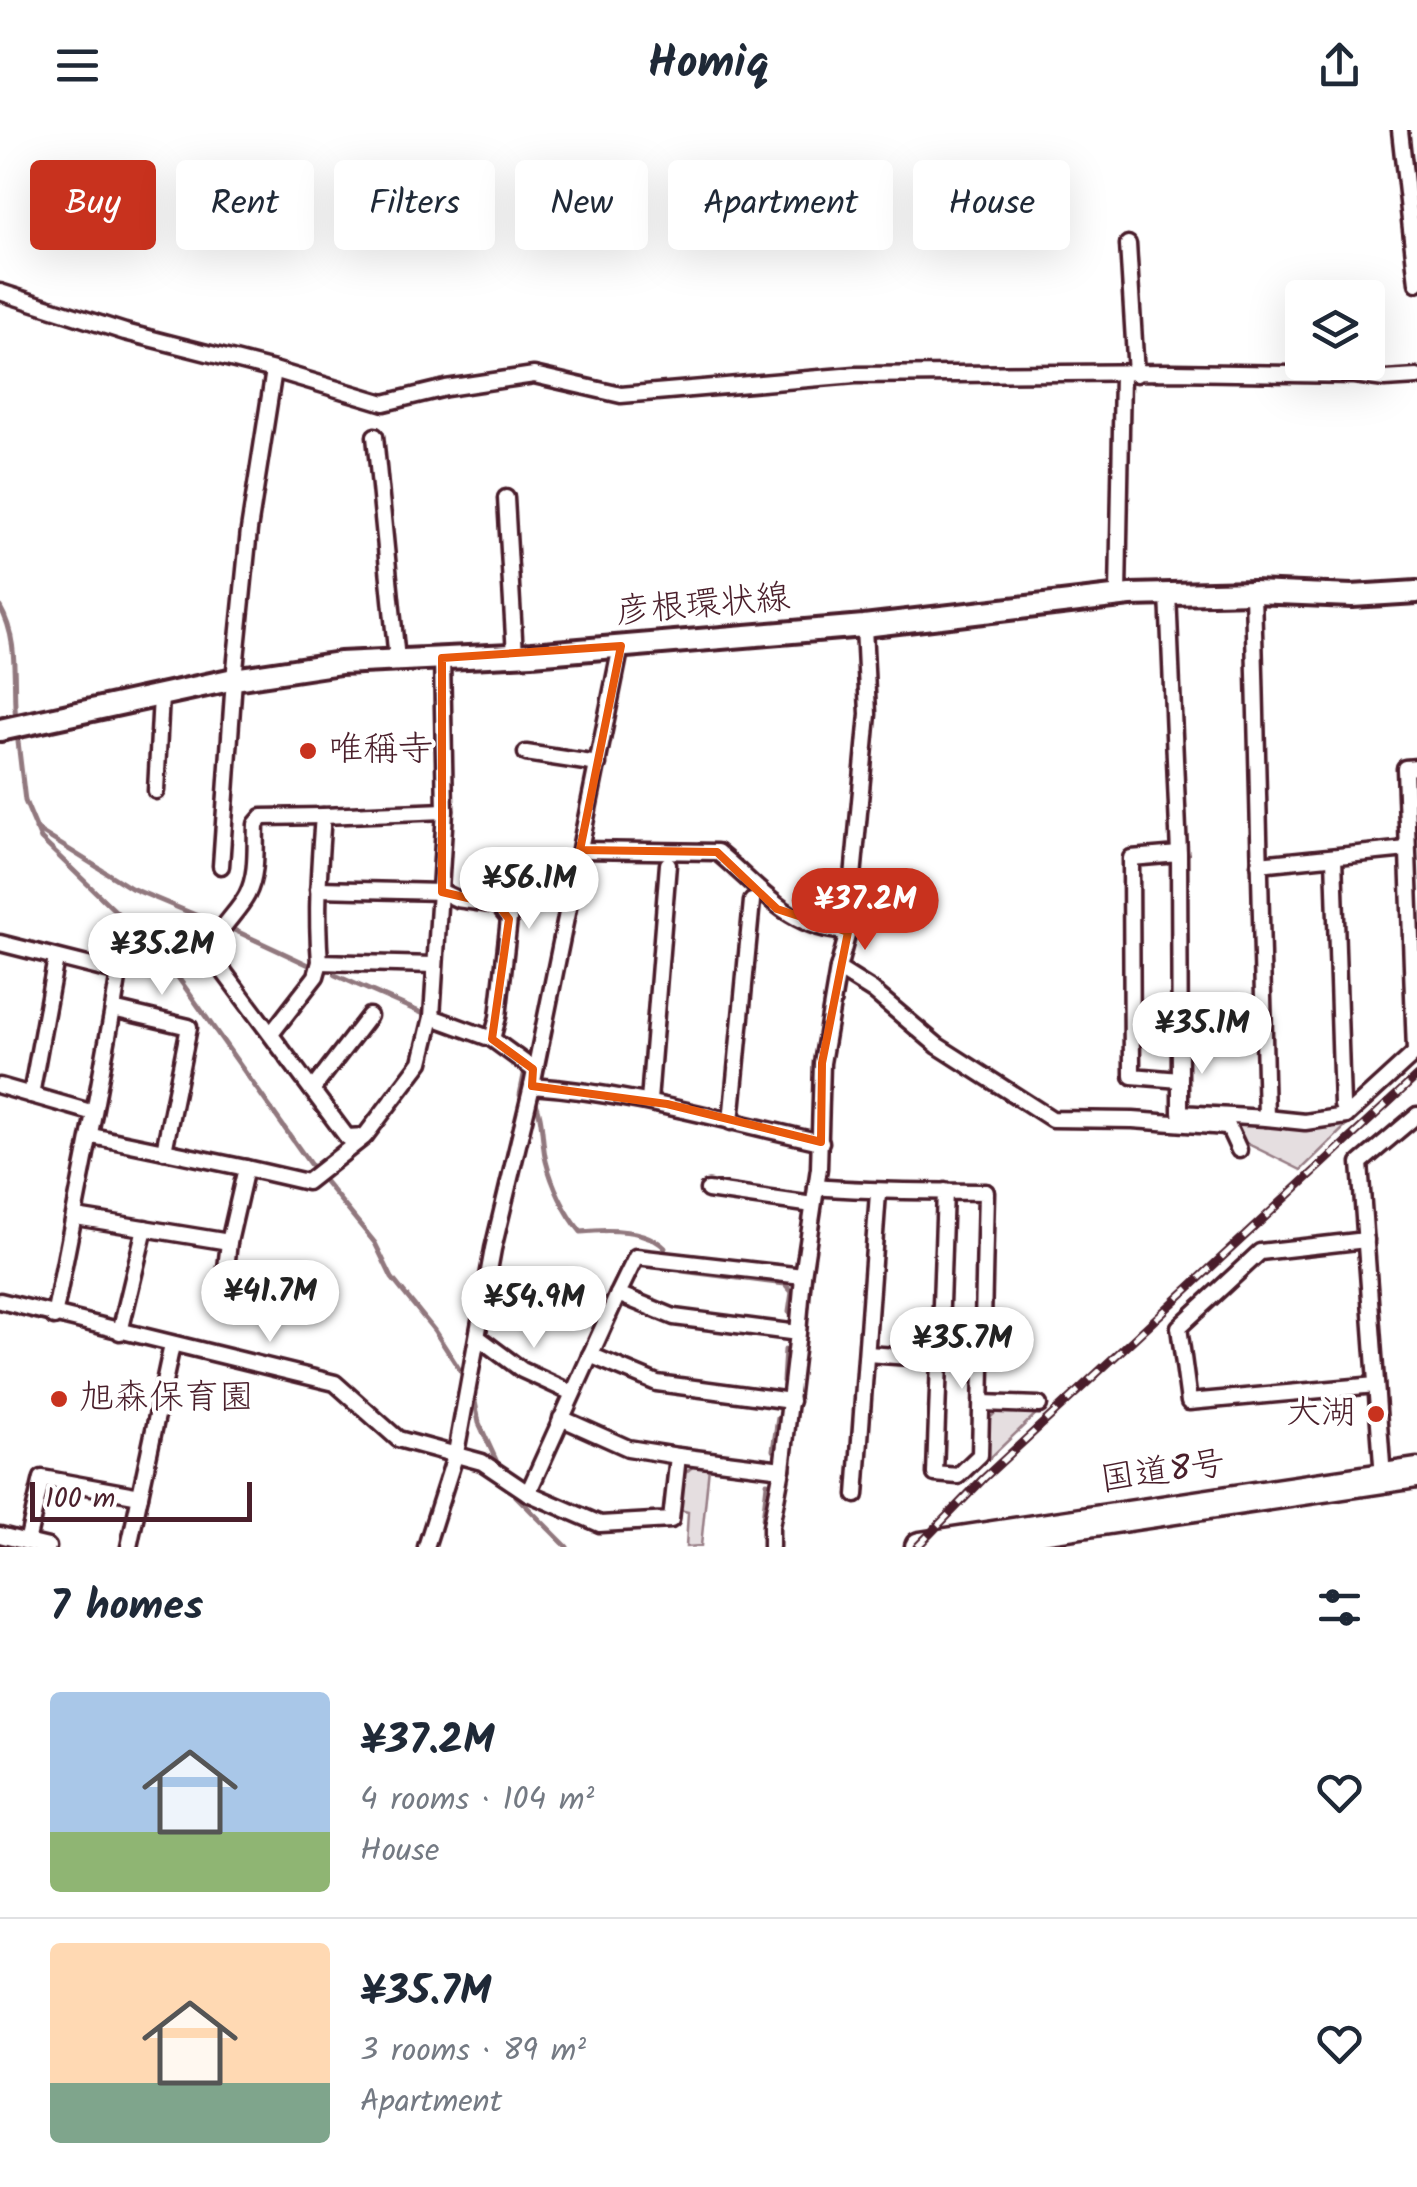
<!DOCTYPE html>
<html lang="en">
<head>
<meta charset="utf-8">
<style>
	:root { --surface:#fff; --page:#f6f6f7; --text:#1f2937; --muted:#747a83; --line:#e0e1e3; --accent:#c8321e }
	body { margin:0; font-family:Kalam,"Klee One",sans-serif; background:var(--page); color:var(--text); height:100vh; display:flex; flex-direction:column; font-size:38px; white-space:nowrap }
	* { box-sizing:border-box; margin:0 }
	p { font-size:32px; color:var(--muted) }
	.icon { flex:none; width:55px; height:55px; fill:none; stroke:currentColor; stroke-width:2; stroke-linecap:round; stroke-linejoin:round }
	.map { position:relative; height:1417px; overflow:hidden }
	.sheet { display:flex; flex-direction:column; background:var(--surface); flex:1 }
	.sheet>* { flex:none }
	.top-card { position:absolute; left:30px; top:30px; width:1358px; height:90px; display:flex; gap:20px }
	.fabs { position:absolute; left:1285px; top:150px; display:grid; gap:20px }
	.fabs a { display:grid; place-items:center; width:100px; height:100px; border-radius:10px; background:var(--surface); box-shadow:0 10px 40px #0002; font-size:50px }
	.scale { position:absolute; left:30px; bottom:25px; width:222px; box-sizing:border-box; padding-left:10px; border:5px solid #4a1f2b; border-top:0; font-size:28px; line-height:35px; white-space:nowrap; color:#4a1f2b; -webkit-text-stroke:8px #fff; paint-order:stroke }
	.price { position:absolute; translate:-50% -85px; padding:0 22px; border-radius:35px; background:#fff; color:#222; font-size:32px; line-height:65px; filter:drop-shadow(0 2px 5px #0008) }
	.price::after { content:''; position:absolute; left:50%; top:60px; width:30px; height:22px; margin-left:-15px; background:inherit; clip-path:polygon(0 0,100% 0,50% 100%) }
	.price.on { background:var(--accent); color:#fff }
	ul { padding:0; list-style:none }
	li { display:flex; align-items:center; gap:30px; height:250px; padding:0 50px }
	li+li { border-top:2px solid var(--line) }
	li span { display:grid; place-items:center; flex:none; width:280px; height:200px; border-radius:10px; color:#555 }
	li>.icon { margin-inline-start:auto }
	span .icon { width:120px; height:120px; fill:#fffc; stroke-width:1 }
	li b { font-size:42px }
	h2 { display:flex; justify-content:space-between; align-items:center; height:120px; padding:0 50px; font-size:42px }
	.pill { padding:0 35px; border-radius:10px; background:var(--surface); box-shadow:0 10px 40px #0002; font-size:35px; line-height:90px }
	.pill.on { background:var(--accent); color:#fff }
	header { display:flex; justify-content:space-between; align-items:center; height:130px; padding:0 50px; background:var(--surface); font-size:45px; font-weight:700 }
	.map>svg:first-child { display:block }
</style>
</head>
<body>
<header><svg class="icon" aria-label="menu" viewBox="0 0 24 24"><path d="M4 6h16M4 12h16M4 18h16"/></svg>Homiq<svg class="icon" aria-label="share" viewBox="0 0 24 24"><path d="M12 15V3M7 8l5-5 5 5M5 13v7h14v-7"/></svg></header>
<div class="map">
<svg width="1417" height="1417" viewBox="0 0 1417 1417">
	<rect width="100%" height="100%" fill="#fff"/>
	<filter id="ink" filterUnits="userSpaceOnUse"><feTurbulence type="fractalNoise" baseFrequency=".01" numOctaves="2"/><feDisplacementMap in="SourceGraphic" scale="20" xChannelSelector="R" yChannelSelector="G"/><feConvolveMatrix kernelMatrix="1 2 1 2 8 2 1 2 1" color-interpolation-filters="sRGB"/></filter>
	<g filter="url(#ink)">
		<g fill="#e5dee0" stroke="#987e86" stroke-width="2.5">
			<path d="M 1234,992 L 1305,999 L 1347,995 L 1301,1040 L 1242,1011 Z"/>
			<path d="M 998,1280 L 1040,1280 L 987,1331 L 988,1290 Z"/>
			<path d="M 696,1334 L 709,1337 L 701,1416 L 686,1417 L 688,1382 L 680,1380 L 684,1344 Z"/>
		</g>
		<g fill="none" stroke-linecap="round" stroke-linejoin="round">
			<g stroke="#91787e" stroke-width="5">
				<path d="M 0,477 C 20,511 12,554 16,592"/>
				<path d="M 17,603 L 25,671 L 41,709 L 165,829 L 310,1034"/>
				<path d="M 36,699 L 131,758 L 217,794"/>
				<path d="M 234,800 L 309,835"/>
				<path d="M 335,845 L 424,884"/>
				<path d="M 523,966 L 520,965 L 525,940"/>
				<path d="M 534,969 C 544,988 541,1010 546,1031 C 552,1055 565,1083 581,1102 C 608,1099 646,1098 665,1118"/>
				<path d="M 322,1048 L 375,1113 L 392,1148 L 434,1200 L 463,1245"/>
				<path d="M 682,1141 L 785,1154 L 792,1162 L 789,1182"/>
				<path d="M 783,1251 L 785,1220"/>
				<path d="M 474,1266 L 479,1293 L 496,1330"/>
				<path d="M 773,1320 L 778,1288"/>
				<path d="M 516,1366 L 567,1417"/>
				<path d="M 763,1390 L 767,1353"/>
			</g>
			<defs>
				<g id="street">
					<path d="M 1400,0 L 1417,153"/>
					<path d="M 1128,114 L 1136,244"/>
					<path d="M 0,162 L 125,202 L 274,240 L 384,273 L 446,258 L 534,245 L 621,265 L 855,245 L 1173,242 L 1354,245 L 1385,249 L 1417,247"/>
					<path d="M 375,306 L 397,530"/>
					<path d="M 506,368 L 515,525"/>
					<path d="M 1168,463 L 1179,724"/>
					<path d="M 1118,466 L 1122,244"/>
					<path d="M 442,528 L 445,681 L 432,887 L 492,909 L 533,939"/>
					<path d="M 526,623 L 598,634"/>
					<path d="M 156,661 L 161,566"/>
					<path d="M 323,686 L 262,687 L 256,694 C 255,717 258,744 247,765 C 236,786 212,802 212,826 L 347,1007 L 365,1006 L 421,932 L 432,887"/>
					<path d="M 580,720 L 717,722 C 760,757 787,799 848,802"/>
					<path d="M 1334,727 L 1342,975 L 1346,986"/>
					<path d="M 1259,734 L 1407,719"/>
					<path d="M 221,736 L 234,549 L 249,400 L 274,240"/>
					<path d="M 318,759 L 442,762 L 457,769 L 498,775 L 509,789 L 498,887 L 492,909"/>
					<path d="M 0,813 L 119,843 L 113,879 L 189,897 L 164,1021"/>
					<path d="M 434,835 L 320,832 C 316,783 319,735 323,686 L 445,681"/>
					<path d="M 838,839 L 873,861 L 938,916 L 1052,989 L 1133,990 L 1226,997"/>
					<path d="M 271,904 L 316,846 L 320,832"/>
					<path d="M 1415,922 L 1405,638 L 1417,637"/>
					<path d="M 1180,950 L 1132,946 L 1131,728 L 1179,724 L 1180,950 L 1180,983 L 1266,988 L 1253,462"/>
					<path d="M 0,956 L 94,983 L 54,1187"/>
					<path d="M 532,956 C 631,963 725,991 821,1012"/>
					<path d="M 312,960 L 369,886"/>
					<path d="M 31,965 L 56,828"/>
					<path d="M 649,971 L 668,734"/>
					<path d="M 94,983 L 113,879"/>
					<path d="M 1266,988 L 1305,992 L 1346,986 L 1417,921"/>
					<path d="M 731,992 L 752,771"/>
					<path d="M 1226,992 L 1239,1020"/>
					<path d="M 246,1038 L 307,1052 L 364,1007"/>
					<path d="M 816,1057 C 873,1062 929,1061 986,1062 L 980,1325 L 958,1346 L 935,1344 L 945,1061"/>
					<path d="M 708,1060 L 813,1075"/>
					<path d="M 76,1087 L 229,1112 L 246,1038 L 92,1006"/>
					<path d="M 1366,1110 L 1260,1122 L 1179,1197 L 1189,1272 L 1376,1255"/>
					<path d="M 803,1146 L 819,1038 L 822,933 L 838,839 L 848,802 L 868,584 L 864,496"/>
					<path d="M 224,1156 L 229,1112"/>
					<path d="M 0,1171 L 335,1253 L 398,1309 L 482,1332 L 528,1363"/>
					<path d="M 120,1202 L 145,1098"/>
					<path d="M 479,1208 L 522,1240 L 572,1263"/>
					<path d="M 867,1224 L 939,1229"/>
					<path d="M 590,1225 L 657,1253 L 791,1271"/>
					<path d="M 983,1273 L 1039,1275"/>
					<path d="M 561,1288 L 628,1318 L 678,1326 L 671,1390 L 600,1394 L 528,1363 L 618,1164"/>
					<path d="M 678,1326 L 782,1339"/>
					<path d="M 1383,1348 L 1360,1033 L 1417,985"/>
					<path d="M 856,1365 L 878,1063"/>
					<path d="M 0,1405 L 27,1412"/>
					<path d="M 48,1417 L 27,1412 L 42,1348 L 140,1366"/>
					<path d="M 129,1417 L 172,1215"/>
					<path d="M 426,1417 L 456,1323 L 493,1119 L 532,956 L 621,516"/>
					<path d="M 771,1417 L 771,1396 L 782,1339 L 798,1203 L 674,1187 L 618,1164 L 636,1127 L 803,1146 L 798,1203"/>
				</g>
				<path id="secondary" d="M 0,600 L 234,549 L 340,533 L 532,524 L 864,496 L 1130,465 L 1253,462 L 1352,466 L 1417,462"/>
				<path id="highway" d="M 920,1417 L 1417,1343"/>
			</defs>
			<use href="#street" stroke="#4a1f2b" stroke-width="21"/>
			<use href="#secondary" stroke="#4a1f2b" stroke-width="28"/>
			<use href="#highway" stroke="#4a1f2b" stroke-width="35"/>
			<use href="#street" stroke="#fff" stroke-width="14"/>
			<use href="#secondary" stroke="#fff" stroke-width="20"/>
			<use href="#highway" stroke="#fff" stroke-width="28"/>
			<defs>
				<path id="rail" d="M 917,1417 L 983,1349 L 1417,946"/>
			</defs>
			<use href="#rail" stroke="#4a1f2b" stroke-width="9"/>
			<use href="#rail" stroke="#fff" stroke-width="5" stroke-dasharray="15" stroke-linecap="butt"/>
		</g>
	</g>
	<path fill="none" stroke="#e8590c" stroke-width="8" stroke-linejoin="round" d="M 621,516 L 580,720 L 717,722 L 777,779 L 848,802 L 822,933 L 821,1012 L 667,974 L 532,956 L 533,939 L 492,909 L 509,789 L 498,775 L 442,762 L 442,528 Z"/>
	<g fill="#c8321e" stroke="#fff" stroke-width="4">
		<circle cx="308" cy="621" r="10"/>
		<circle cx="59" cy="1269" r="10"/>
		<circle cx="1376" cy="1284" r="10"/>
	</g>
	<g text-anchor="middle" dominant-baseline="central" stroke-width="8" stroke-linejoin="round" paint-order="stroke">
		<g font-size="35" fill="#4a1f2b" stroke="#fff">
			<text transform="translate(703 476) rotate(-5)">彦根環状線</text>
			<text transform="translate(1163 1343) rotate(-8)">国道8号</text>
		</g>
		<g font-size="35" fill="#4a1f2b" stroke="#fff" text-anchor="start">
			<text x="328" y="621">唯稱寺</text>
			<text x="79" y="1269">旭森保育園</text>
			<text x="1356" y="1284" text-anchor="end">大湖</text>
		</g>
	</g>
</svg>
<div class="fabs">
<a><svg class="icon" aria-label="layers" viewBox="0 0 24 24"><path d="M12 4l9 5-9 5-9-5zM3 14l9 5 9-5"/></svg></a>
</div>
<div class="scale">100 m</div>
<b class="price" style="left:529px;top:802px">¥56.1M</b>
<b class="price on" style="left:865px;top:823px">¥37.2M</b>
<b class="price" style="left:162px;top:868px">¥35.2M</b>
<b class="price" style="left:1202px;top:947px">¥35.1M</b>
<b class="price" style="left:270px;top:1215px">¥41.7M</b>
<b class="price" style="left:534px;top:1221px">¥54.9M</b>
<b class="price" style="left:962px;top:1262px">¥35.7M</b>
<div class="top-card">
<a class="pill on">Buy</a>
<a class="pill">Rent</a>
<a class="pill">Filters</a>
<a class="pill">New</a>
<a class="pill">Apartment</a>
<a class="pill">House</a>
</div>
</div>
<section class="sheet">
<h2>7 homes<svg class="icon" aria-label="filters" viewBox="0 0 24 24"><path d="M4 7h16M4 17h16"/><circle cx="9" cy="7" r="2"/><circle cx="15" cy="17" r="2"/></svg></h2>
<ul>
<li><span style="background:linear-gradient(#a9c7e8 70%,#8fb573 0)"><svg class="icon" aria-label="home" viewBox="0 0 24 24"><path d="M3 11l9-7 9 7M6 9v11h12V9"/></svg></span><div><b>¥37.2M</b><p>4 rooms · 104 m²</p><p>House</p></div><svg class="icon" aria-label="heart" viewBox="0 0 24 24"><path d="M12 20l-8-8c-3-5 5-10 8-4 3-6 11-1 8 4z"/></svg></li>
<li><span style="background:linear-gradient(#ffd9b3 70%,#7fa58c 0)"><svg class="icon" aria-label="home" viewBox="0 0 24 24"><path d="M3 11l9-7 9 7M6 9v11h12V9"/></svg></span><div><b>¥35.7M</b><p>3 rooms · 89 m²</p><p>Apartment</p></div><svg class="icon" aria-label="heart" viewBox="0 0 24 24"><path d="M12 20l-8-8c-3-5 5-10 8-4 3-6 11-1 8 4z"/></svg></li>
</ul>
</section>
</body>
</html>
